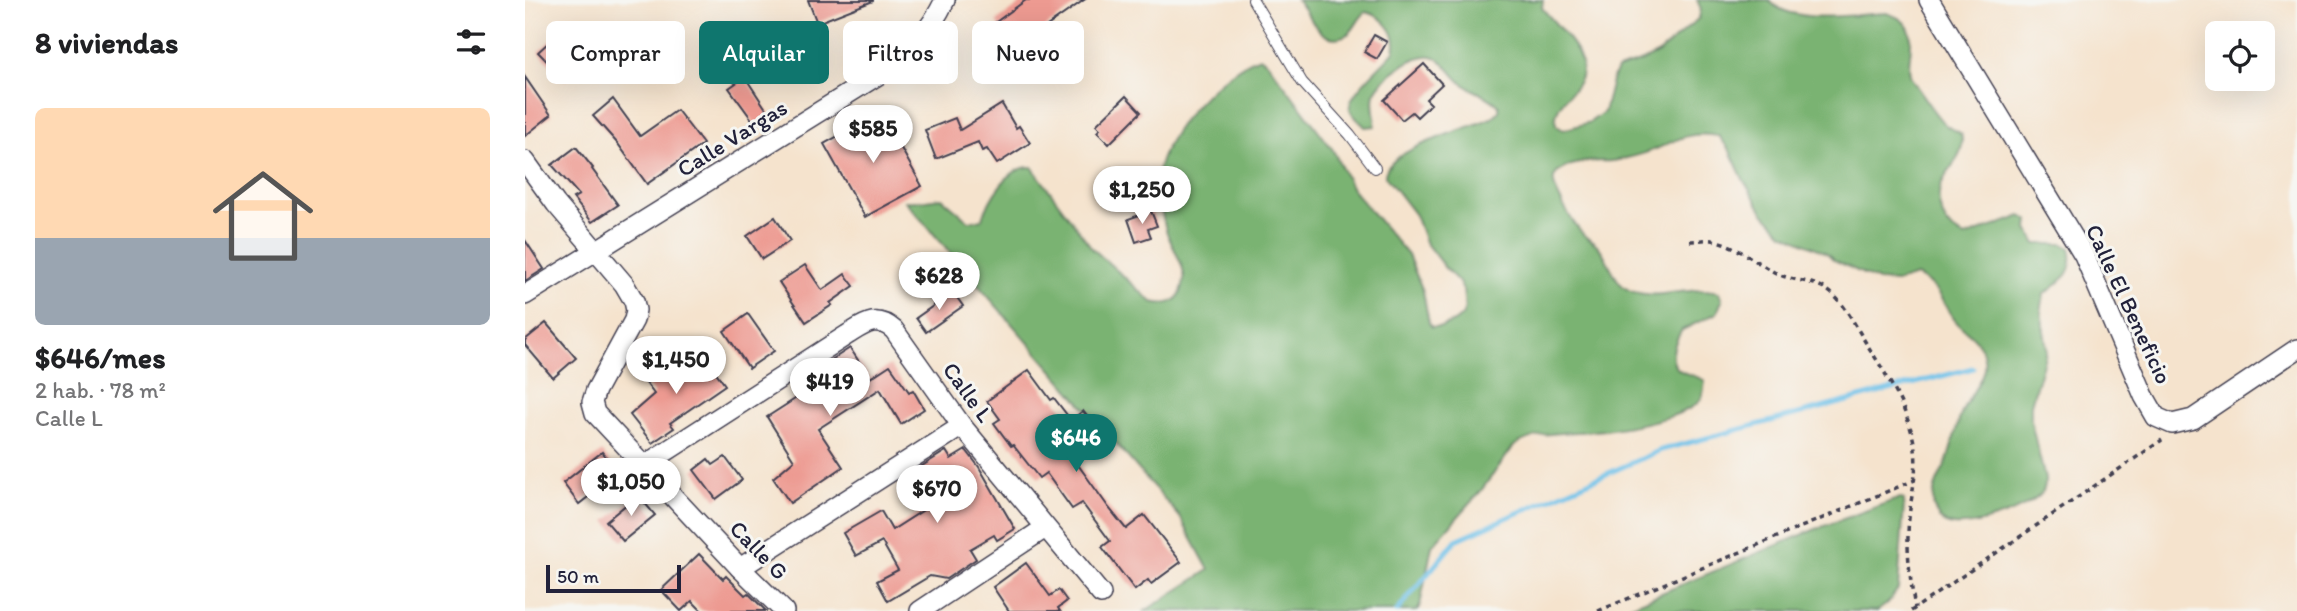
<!DOCTYPE html>
<html lang="es">
<head>
<meta charset="utf-8">
<style>
	:root { --surface:#fff; --page:#f2f2f2; --text:#202124; --muted:#757577; --line:#e0e0e0; --accent:#0f766e }
	body { margin:0; font-family:Itim,sans-serif; background:var(--page); color:var(--text); height:100vh; display:flex; flex-direction:column; font-size:26px; white-space:nowrap }
	* { box-sizing:border-box; margin:0 }
	p { font-size:23px; color:var(--muted) }
	.icon { flex:none; width:38px; height:38px; fill:none; stroke:currentColor; stroke-width:2; stroke-linecap:round; stroke-linejoin:round }
	.map { position:relative; flex:1; overflow:hidden }
	.sheet { display:flex; flex-direction:column; background:var(--surface); width:525px }
	.sheet>* { flex:none }
	.hud { position:absolute; left:21px; top:21px; width:665px; height:63px; display:flex; gap:14px }
	.fabs { position:absolute; left:1680px; top:21px; display:grid; gap:14px }
	.fabs a { display:grid; place-items:center; width:70px; height:70px; border-radius:10px; background:var(--surface); box-shadow:0 7px 28px #0002; font-size:35px }
	.scale { position:absolute; left:21px; bottom:18px; width:135px; box-sizing:border-box; padding-left:7px; border:4px solid #22223b; border-top:0; font-size:19px; line-height:24px; white-space:nowrap; color:#22223b; -webkit-text-stroke:5px #f6f6f2; paint-order:stroke }
	.price { position:absolute; translate:-50% -60px; padding:0 16px; border-radius:24px; background:#fff; color:#222; font-size:23px; line-height:46px; filter:drop-shadow(0 2px 4px #0008) }
	.price::after { content:''; position:absolute; left:50%; top:42px; width:21px; height:16px; margin-left:-10px; background:inherit; clip-path:polygon(0 0,100% 0,50% 100%) }
	.price.active { background:var(--accent); color:#fff }
	ul { padding:0; list-style:none }
	li { display:grid; align-content:center; gap:14px; height:371px; padding:0 35px }
	li+li { border-top:2px solid var(--line) }
	li span { display:grid; place-items:center; height:217px; border-radius:10px; color:#555 }
	li>.icon { margin-inline-start:auto }
	span .icon { width:126px; height:126px; fill:#fffc; stroke-width:1 }
	li b { font-size:30px }
	h2 { display:flex; justify-content:space-between; align-items:center; height:84px; padding:0 35px; font-size:30px }
	.chip { padding:0 24px; border-radius:10px; background:var(--surface); box-shadow:0 7px 28px #0002; font-size:24px; line-height:63px }
	.chip.active { background:var(--accent); color:#fff }
	main { display:flex; flex:1; min-height:0 }
	.map>svg:first-child { display:block }
</style>
</head>
<body>
<main>
<section class="sheet">
<h2>8 viviendas<svg class="icon" aria-label="filters" viewBox="0 0 24 24"><path d="M4 7h16M4 17h16"/><circle cx="9" cy="7" r="2"/><circle cx="15" cy="17" r="2"/></svg></h2>
<ul>
<li><span style="background:linear-gradient(#ffd9b3 60%,#9aa5b1 0)"><svg class="icon" aria-label="home" viewBox="0 0 24 24"><path d="M3 11l9-7 9 7M6 9v11h12V9"/></svg></span><div><b>$646/mes</b><p>2 hab. · 78 m²</p><p>Calle L</p></div></li>
</ul>
</section>
<div class="map">
<svg width="1772" height="611" viewBox="0 0 1772 611">
	<rect width="100%" height="100%" fill="#f6f6f2"/>
	<filter id="ink" filterUnits="userSpaceOnUse"><feTurbulence type="fractalNoise" baseFrequency=".0143" numOctaves="2"/><feDisplacementMap in="SourceGraphic" scale="14" xChannelSelector="R" yChannelSelector="G"/><feConvolveMatrix kernelMatrix="1 2 1 2 8 2 1 2 1" color-interpolation-filters="sRGB"/></filter>
	<filter id="wash" filterUnits="userSpaceOnUse"><feTurbulence type="fractalNoise" baseFrequency=".00686" numOctaves="4" result="noise"/><feDisplacementMap in="SourceGraphic" scale="28" xChannelSelector="R" yChannelSelector="G"/><feGaussianBlur stdDeviation="1.57" result="paint"/><feColorMatrix in="noise" values="0 0 0 0 0 0 0 0 0 0 0 0 0 0 0 0 0 1.4 0 .05"/><feComposite in="paint" operator="in"/></filter>
	<g filter="url(#wash)">
		<rect width="100%" height="100%" fill="#f5e3cd"/>
		<g fill="#7ab372" stroke="#4e6a56" stroke-width="2">
			<path d="M 772,0 L 1018,0 L 1017,8 C 1027,20 1046,39 1052,52 C 1072,90 1026,94 1031,125 L 1038,130 L 1065,122 L 1079,112 L 1088,77 L 1092,69 L 1118,61 L 1134,53 L 1174,18 L 1176,9 L 1172,0 L 1244,0 C 1265,26 1330,14 1361,13 C 1404,25 1377,58 1386,77 C 1390,85 1415,122 1422,126 C 1426,129 1432,130 1436,134 C 1442,154 1423,167 1416,185 C 1409,205 1420,230 1440,237 L 1496,216 L 1504,220 L 1503,229 L 1511,244 L 1538,244 L 1545,248 C 1551,271 1536,283 1519,294 L 1516,312 L 1522,349 L 1506,404 L 1506,422 L 1520,479 C 1520,485 1520,489 1516,494 C 1502,510 1442,532 1421,523 C 1414,521 1411,514 1409,507 C 1405,490 1416,476 1422,461 C 1428,444 1431,426 1438,410 C 1444,397 1454,385 1458,372 C 1461,364 1459,353 1455,346 C 1450,335 1436,329 1429,319 C 1415,300 1414,287 1391,276 L 1372,282 L 1353,281 L 1309,260 L 1302,253 L 1258,233 L 1238,212 L 1219,181 L 1205,151 L 1194,136 C 1155,129 1146,147 1113,155 C 1105,157 1096,160 1087,161 C 1077,162 1065,160 1055,163 C 1047,164 1031,170 1029,178 C 1026,189 1050,226 1058,234 C 1062,239 1067,240 1071,244 C 1086,258 1087,286 1109,292 C 1137,300 1166,285 1194,292 L 1197,300 L 1192,313 L 1157,330 C 1151,339 1142,359 1153,369 C 1160,375 1172,375 1180,381 C 1179,385 1179,393 1177,397 C 1168,417 1102,427 1080,430 C 1052,434 1013,429 989,446 L 955,492 L 907,546 L 895,606 L 892,611 L 620,611 L 684,570 L 655,517 L 380,201 C 394,202 404,199 417,198 L 444,221 L 457,220 C 464,200 482,166 507,167 L 567,248 L 627,302 C 647,307 657,300 659,279 C 660,265 647,247 642,233 C 638,220 635,205 632,191 C 625,144 694,71 735,57 L 742,62 L 808,150 L 827,189 L 883,255 L 898,291 L 904,323 L 907,327 L 916,327 L 929,322 L 937,316 L 940,308 L 938,290 L 933,281 L 920,268 L 900,242 L 890,215 L 860,176 C 860,149 946,129 968,117 L 974,111 L 974,106 C 964,95 948,92 937,83 C 927,75 921,62 910,57 C 892,50 855,78 849,94 C 846,104 851,116 850,126 L 840,127 C 836,122 827,116 825,109 C 821,95 860,63 869,51 C 874,33 858,16 841,12 C 832,19 831,28 823,34 C 796,49 786,16 772,0 Z"/>
			<path d="M 1375,498 L 1379,500 L 1379,505 L 1373,589 L 1362,604 L 1352,611 L 1093,611 L 1291,529 Z"/>
		</g>
		<g fill="none" stroke-linecap="round" stroke-linejoin="round">
			<path stroke="#6cc0e8" stroke-width="5" d="M 872,611 L 931,540 L 1136,450 L 1448,368"/>
		</g>
		<g id="blocks">
			<g fill="#ed9a91">
				<path d="M 283,0 L 348,0 L 348,1 L 292,23 Z"/>
				<path d="M 501,0 L 559,0 L 515,31 L 540,60 L 522,75 L 516,68 L 480,79 L 474,59 L 493,54 L 471,22 Z"/>
				<path d="M 35,32 L 62,64 L 40,80 L 13,52 Z"/>
				<path d="M 849,35 L 862,42 L 852,59 L 839,52 Z"/>
				<path d="M 899,64 L 917,84 L 901,99 L 906,104 L 892,117 L 887,112 L 877,120 L 859,100 Z"/>
				<path d="M 0,77 L 26,115 L 0,136 Z"/>
				<path d="M 220,77 L 245,115 L 231,125 L 204,88 Z"/>
				<path d="M 601,96 L 616,112 L 584,144 L 572,132 L 575,129 L 571,125 Z"/>
				<path d="M 88,99 L 115,136 L 152,110 L 178,144 L 122,184 L 93,144 L 68,116 Z"/>
				<path d="M 477,104 L 491,128 L 494,126 L 505,143 L 472,164 L 462,149 L 457,151 L 453,142 L 411,159 L 400,130 L 430,118 L 435,130 Z"/>
				<path d="M 356,112 L 397,186 L 340,217 L 299,144 Z"/>
				<path d="M 51,147 L 68,168 L 67,169 L 93,205 L 67,222 L 48,198 L 54,195 L 27,165 Z"/>
				<path d="M 626,211 L 632,226 L 623,229 L 626,237 L 611,242 L 603,219 Z"/>
				<path d="M 250,217 L 265,241 L 237,259 L 222,236 Z"/>
				<path d="M 0,240 L 19,269 L 0,281 Z"/>
				<path d="M 280,265 L 297,290 L 320,274 L 329,286 L 305,303 L 307,305 L 281,322 L 254,282 Z"/>
				<path d="M 428,292 L 438,306 L 401,332 L 391,318 Z"/>
				<path d="M 223,314 L 249,351 L 224,368 L 199,331 Z"/>
				<path d="M 21,323 L 51,358 L 28,378 L 0,345 L 0,340 Z"/>
				<path d="M 325,348 L 345,378 L 365,365 L 384,392 L 388,390 L 399,409 L 376,424 L 355,389 L 293,429 L 318,467 L 265,503 L 248,478 L 269,460 L 242,417 L 284,390 L 277,379 Z"/>
				<path d="M 177,353 L 200,385 L 145,423 L 149,428 L 127,443 L 105,415 L 129,394 L 121,383 L 147,367 L 150,372 Z"/>
				<path d="M 504,370 L 526,400 L 529,398 L 546,420 L 558,411 L 575,433 L 546,455 L 584,508 L 601,529 L 619,515 L 656,562 L 626,584 L 623,580 L 610,590 L 577,547 L 585,541 L 557,503 L 547,509 L 521,473 L 514,478 L 488,445 L 486,446 L 469,423 L 475,419 L 462,401 Z"/>
				<path d="M 441,450 L 454,467 L 490,529 L 472,540 L 469,535 L 445,549 L 451,559 L 421,579 L 405,576 L 363,601 L 352,581 L 373,570 L 357,542 L 331,556 L 318,533 L 356,511 L 367,530 L 400,509 L 389,492 L 403,483 L 394,468 L 421,451 L 426,459 Z"/>
				<path d="M 77,452 L 94,473 L 54,504 L 38,483 Z"/>
				<path d="M 200,457 L 217,480 L 191,499 L 169,470 L 183,459 L 188,465 Z"/>
				<path d="M 113,495 L 130,515 L 98,541 L 81,521 Z"/>
				<path d="M 174,554 L 198,579 L 201,576 L 220,595 L 223,593 L 241,611 L 177,611 L 167,601 L 156,611 L 136,590 Z"/>
				<path d="M 501,563 L 525,596 L 534,590 L 542,601 L 533,608 L 535,611 L 484,611 L 468,587 Z"/>
			</g>
		</g>
	</g>
	<g filter="url(#ink)">
		<use href="#blocks" fill-opacity="0" stroke="#423f51" stroke-width="2"/>
		<g fill="none" stroke-linecap="round" stroke-linejoin="round">
			<defs>
				<path id="lane" d="M 728,0 L 777,82 L 825,135 L 850,168"/>
				<g id="street">
					<path d="M 1404,0 L 1559,255 L 1619,396 L 1631,417 L 1647,424 L 1668,419 L 1772,349"/>
					<path d="M 0,161 L 31,204 L 99,284 L 109,301 L 111,310 L 109,320 L 71,390 L 67,402 L 70,413 L 215,568 L 259,611"/>
					<path d="M 0,295 L 358,72 C 387,49 404,33 420,0"/>
					<path d="M 120,465 L 322,335 C 340,324 351,314 369,330 L 437,426 L 576,594"/>
					<path d="M 215,568 L 437,426"/>
					<path d="M 395,611 L 520,528"/>
				</g>
			</defs>
			<use href="#lane" stroke="#423f51" stroke-width="12"/>
			<use href="#street" stroke="#423f51" stroke-width="22"/>
			<g stroke="#423f51" stroke-width="3.5" stroke-dasharray="5 5" stroke-linecap="butt">
				<path d="M 1165,241 C 1172,241 1180,239 1187,240 C 1211,244 1232,264 1253,274 C 1268,281 1284,280 1299,288 C 1319,300 1329,324 1341,343 C 1361,374 1385,411 1390,449 C 1393,472 1386,495 1384,518 C 1381,548 1385,579 1390,608"/>
				<path d="M 1073,611 L 1390,480"/>
				<path d="M 1386,611 L 1637,440"/>
			</g>
			<use href="#lane" stroke="#fff" stroke-width="10"/>
			<use href="#street" stroke="#fff" stroke-width="19"/>
		</g>
	</g>
	<g text-anchor="middle" dominant-baseline="central" stroke-width="6" stroke-linejoin="round" paint-order="stroke">
		<g font-size="23" fill="#22223b" stroke="#f6f6f2">
			<text transform="translate(207 138) rotate(-32)">Calle Vargas</text>
			<text transform="translate(1604 304) rotate(65)">Calle El Beneficio</text>
			<text transform="translate(443 392) rotate(54)">Calle L</text>
			<text transform="translate(234 550) rotate(46)">Calle G</text>
		</g>
	</g>
</svg>
<div class="fabs">
<a><svg class="icon" aria-label="locate" viewBox="0 0 24 24"><circle cx="12" cy="12" r="6"/><path d="M12 2v4M12 18v4M2 12h4M18 12h4"/></svg></a>
</div>
<div class="scale">50 m</div>
<b class="price" style="left:348px;top:165px">$585</b>
<b class="price" style="left:617px;top:226px">$1,250</b>
<b class="price" style="left:414px;top:312px">$628</b>
<b class="price" style="left:151px;top:396px">$1,450</b>
<b class="price" style="left:305px;top:418px">$419</b>
<b class="price active" style="left:551px;top:474px">$646</b>
<b class="price" style="left:106px;top:518px">$1,050</b>
<b class="price" style="left:412px;top:525px">$670</b>
<div class="hud">
<a class="chip">Comprar</a>
<a class="chip active">Alquilar</a>
<a class="chip">Filtros</a>
<a class="chip">Nuevo</a>
</div>
</div>
</main>
</body>
</html>
